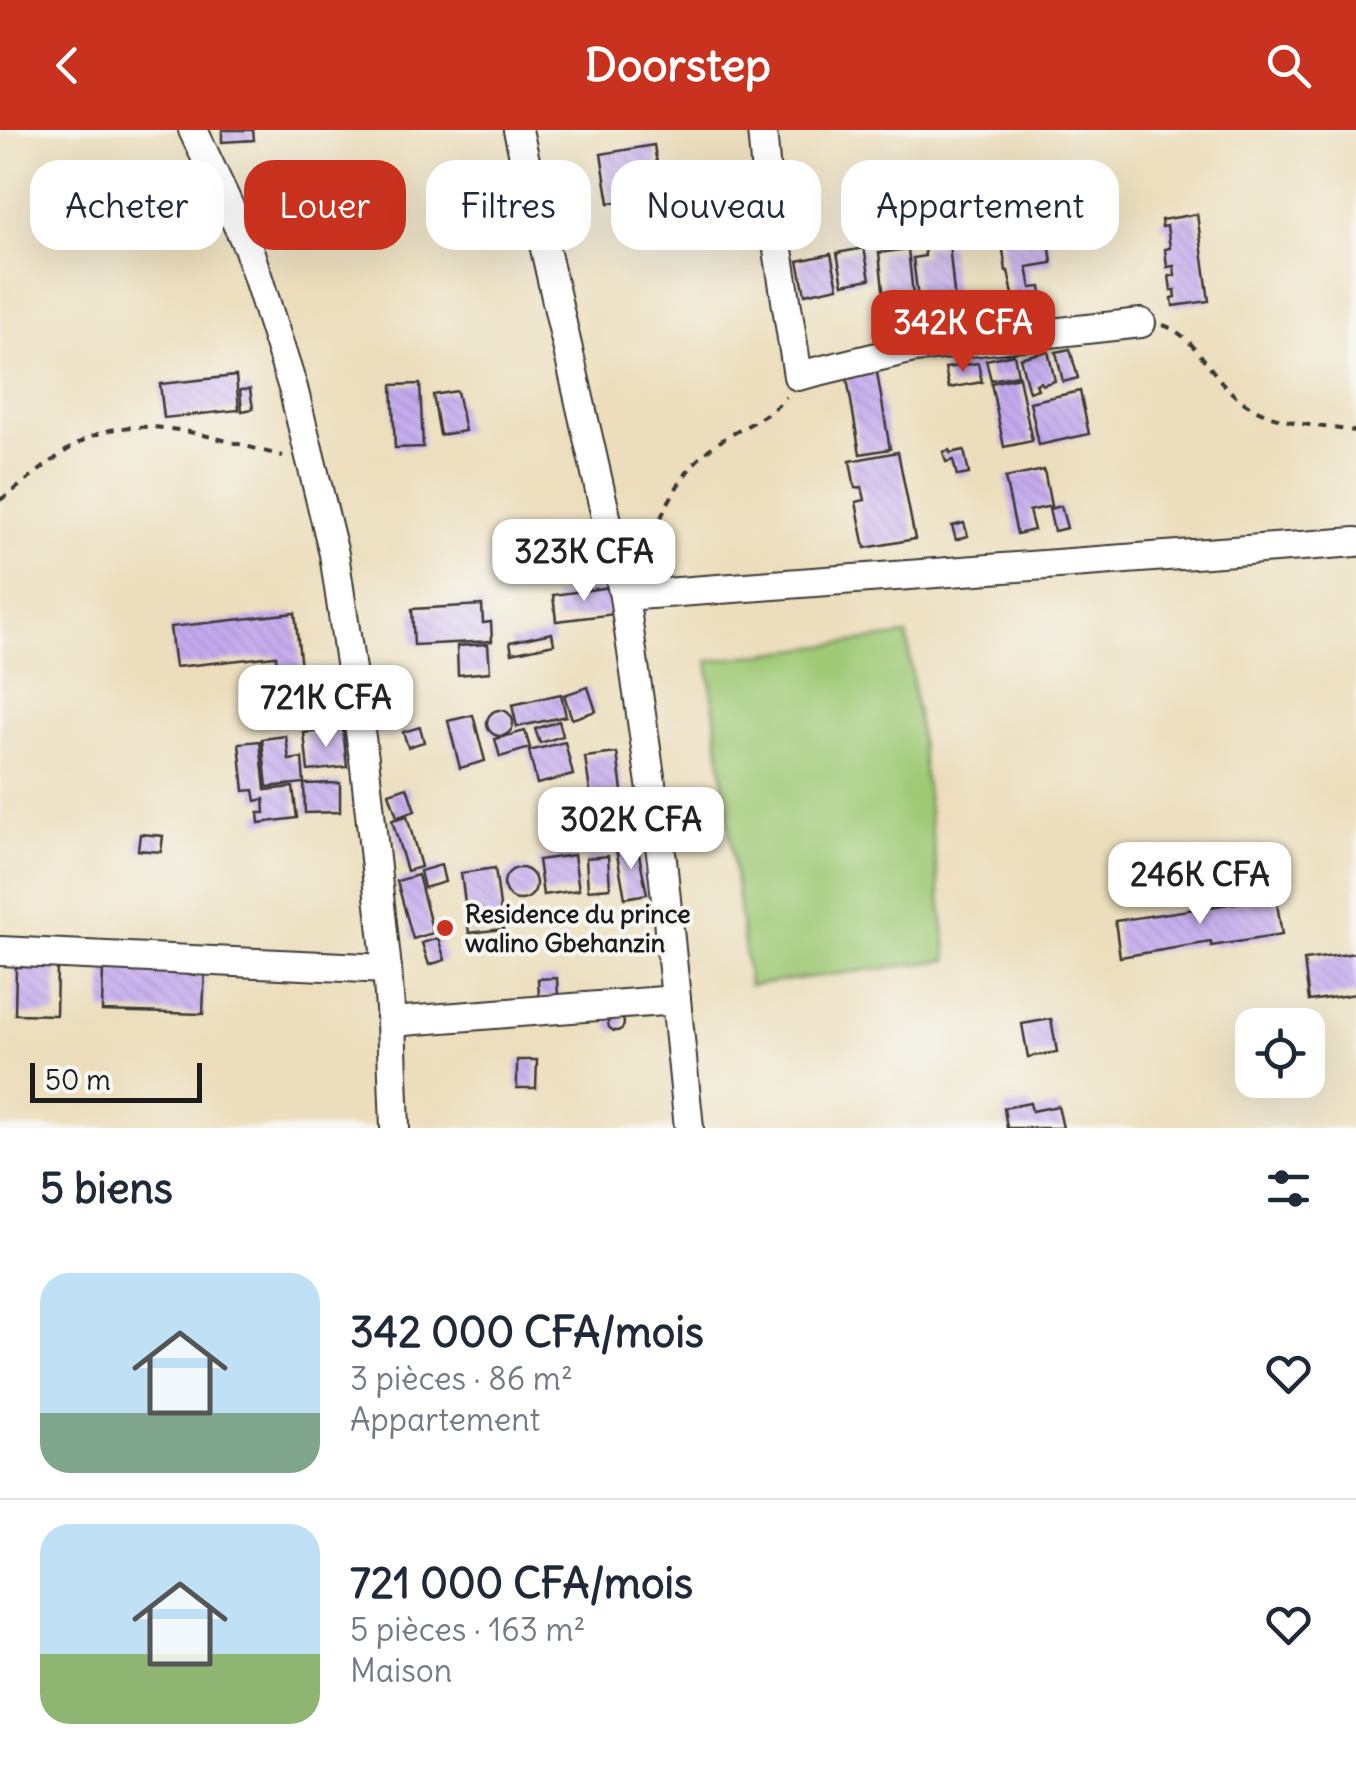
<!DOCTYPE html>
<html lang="fr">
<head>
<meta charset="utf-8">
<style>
	:root { --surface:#fff; --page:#f2f2f3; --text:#1f2937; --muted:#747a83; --line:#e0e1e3; --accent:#c8321e }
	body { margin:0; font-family:Delius,sans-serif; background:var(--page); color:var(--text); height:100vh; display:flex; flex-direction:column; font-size:38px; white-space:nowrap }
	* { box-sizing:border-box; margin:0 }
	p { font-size:32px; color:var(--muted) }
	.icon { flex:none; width:55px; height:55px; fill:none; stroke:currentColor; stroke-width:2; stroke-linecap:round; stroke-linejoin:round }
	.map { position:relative; height:998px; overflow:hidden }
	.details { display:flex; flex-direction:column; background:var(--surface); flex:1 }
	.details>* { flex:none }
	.top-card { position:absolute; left:30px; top:30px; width:1298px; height:90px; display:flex; gap:20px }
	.tools { position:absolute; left:1235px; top:878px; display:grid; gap:20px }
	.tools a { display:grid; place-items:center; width:90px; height:90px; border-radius:20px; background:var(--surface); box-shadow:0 10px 40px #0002; font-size:50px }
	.scale { position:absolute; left:30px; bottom:25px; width:172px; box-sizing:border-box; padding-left:10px; border:5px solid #1c1c1c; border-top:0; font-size:28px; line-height:35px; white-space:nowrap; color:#1c1c1c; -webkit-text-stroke:8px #f6f6f2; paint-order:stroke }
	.price { position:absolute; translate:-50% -85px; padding:0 22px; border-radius:20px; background:#fff; color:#222; font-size:32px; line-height:65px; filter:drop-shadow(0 2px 5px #0008) }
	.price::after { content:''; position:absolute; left:50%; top:60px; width:30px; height:22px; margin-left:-15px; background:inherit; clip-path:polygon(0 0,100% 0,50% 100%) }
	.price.on { background:var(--accent); color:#fff }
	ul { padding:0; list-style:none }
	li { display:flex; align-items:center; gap:30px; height:250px; padding:0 40px }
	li+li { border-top:2px solid var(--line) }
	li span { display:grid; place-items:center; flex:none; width:280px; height:200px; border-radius:30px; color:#555 }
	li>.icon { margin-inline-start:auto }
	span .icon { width:120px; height:120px; fill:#fffc; stroke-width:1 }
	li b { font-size:42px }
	h2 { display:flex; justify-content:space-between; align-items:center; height:120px; padding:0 40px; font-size:42px }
	.pill { padding:0 35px; border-radius:30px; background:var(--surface); box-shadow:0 10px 40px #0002; font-size:35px; line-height:90px }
	.pill.on { background:var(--accent); color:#fff }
	header { display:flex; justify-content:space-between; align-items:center; height:130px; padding:0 40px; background:var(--accent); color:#fff; font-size:45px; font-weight:800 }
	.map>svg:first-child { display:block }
</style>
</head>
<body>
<header><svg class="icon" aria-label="back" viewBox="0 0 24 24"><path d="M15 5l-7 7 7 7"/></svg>Doorstep<svg class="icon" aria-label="search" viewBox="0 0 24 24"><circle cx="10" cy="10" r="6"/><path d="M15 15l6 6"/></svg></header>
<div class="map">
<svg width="1356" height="998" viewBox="0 0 1356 998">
	<defs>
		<pattern id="building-back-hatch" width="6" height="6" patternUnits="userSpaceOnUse" patternTransform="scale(2.5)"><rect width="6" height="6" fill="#c4aaee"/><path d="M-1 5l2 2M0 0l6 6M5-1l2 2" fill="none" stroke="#a892cc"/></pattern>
	</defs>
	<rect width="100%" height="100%" fill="#f6f6f2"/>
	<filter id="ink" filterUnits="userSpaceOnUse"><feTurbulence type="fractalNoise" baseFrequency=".01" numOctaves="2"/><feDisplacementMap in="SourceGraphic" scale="20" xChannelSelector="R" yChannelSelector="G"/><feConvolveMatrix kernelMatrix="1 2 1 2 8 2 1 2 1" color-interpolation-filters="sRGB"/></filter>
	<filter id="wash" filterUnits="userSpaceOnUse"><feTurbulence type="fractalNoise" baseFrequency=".0048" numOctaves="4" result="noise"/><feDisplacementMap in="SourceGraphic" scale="40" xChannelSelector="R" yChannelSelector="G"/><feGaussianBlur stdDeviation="2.25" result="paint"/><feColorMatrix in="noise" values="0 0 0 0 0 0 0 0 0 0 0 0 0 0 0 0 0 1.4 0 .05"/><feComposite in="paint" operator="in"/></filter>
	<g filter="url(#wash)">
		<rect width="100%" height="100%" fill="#ecdebc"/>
		<path fill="#9fc975" stroke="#5e7248" stroke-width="2.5" d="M 907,505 L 948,830 L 749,855 L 708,531 Z"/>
		<g id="blocks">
			<g fill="url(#building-back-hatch)">
				<path d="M 222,0 L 253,0 L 254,10 L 222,12 Z"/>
				<path d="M 654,15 L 662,65 L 609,73 L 601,24 Z"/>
				<path d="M 1197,84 L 1209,171 L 1173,176 L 1172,168 L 1176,167 L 1175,160 L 1171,160 L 1169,146 L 1175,146 L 1174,136 L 1167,137 L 1165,119 L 1170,118 L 1167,96 L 1162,97 L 1161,90 Z"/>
				<path d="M 1047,98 L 1052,133 L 1027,137 L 1031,158 L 1041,157 L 1043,169 L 1015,174 L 1008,141 L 1006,141 L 1001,106 Z"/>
				<path d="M 949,114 L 955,173 L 960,173 L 962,189 L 921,194 L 913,128 L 925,126 L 924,117 Z"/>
				<path d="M 864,118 L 870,149 L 843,154 L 837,123 Z"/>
				<path d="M 908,119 L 915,183 L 886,186 L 879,123 Z"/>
				<path d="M 831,124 L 838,157 L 805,164 L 798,131 Z"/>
				<path d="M 1045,172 L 1047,184 L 1013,191 L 1011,178 Z"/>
				<path d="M 1070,219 L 1078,248 L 1063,252 L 1056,222 Z"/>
				<path d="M 1048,221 L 1055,251 L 1042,255 L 1041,252 L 1036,254 L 1038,259 L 1029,262 L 1020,228 Z"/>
				<path d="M 1014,224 L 1018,245 L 991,250 L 986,230 Z"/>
				<path d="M 978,233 L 982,252 L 949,258 L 945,238 Z"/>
				<path d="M 876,237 L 890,319 L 860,324 L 846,242 Z"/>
				<path d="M 236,246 L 239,280 L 164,288 L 160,254 Z"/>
				<path d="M 1019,247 L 1032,311 L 1004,317 L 991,253 Z"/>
				<path d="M 420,254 L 423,317 L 395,318 L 392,255 Z"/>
				<path d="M 250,259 L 253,279 L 242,281 L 240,260 Z"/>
				<path d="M 457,261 L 465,301 L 440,305 L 433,265 Z"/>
				<path d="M 1080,261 L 1089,304 L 1039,315 L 1030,272 Z"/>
				<path d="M 949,320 L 950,323 L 964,320 L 969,344 L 957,346 L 953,330 L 946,332 L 943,322 Z"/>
				<path d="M 898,322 L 915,409 L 865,418 L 856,372 L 865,370 L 862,357 L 855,358 L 850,331 Z"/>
				<path d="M 1044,340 L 1051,376 L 1029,381 L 1034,400 L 1017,404 L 1005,348 Z"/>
				<path d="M 1061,376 L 1067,398 L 1054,401 L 1049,379 Z"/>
				<path d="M 964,393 L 968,406 L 956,410 L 952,396 Z"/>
				<path d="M 611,457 L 615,484 L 556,491 L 553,465 Z"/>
				<path d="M 482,475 L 483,493 L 491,492 L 492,511 L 414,515 L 412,479 Z"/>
				<path d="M 295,483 L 301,538 L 277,540 L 276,526 L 175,537 L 170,497 Z"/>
				<path d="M 552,503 L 554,514 L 512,523 L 510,512 Z"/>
				<path d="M 488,514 L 490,542 L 458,545 L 457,516 Z"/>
				<path d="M 588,557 L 596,581 L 572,589 L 564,565 Z"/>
				<path d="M 561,564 L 566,586 L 517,597 L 512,575 Z"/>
				<circle cx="500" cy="593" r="13"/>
				<path d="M 473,585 L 485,631 L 460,638 L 448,591 Z"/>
				<path d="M 559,591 L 563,606 L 540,613 L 535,599 Z"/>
				<path d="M 420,597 L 424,612 L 408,617 L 403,602 Z"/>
				<path d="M 343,599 L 347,637 L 308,641 L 304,603 Z"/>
				<path d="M 525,601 L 530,618 L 500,627 L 495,609 Z"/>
				<path d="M 286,606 L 289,630 L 302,628 L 304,653 L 267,657 L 262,609 Z"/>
				<path d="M 260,611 L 265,660 L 293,657 L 297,688 L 259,693 L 258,683 L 265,683 L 264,669 L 256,671 L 254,660 L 244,661 L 239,613 Z"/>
				<path d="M 565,612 L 573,645 L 537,654 L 529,621 Z"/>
				<path d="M 617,623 L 626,691 L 595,695 L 585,627 Z"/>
				<path d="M 340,653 L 340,682 L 305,683 L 304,654 Z"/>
				<path d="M 407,657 L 415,681 L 397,687 L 389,663 Z"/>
				<path d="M 407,686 L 421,737 L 407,741 L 392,690 Z"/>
				<path d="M 140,704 L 163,706 L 161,722 L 138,720 Z"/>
				<path d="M 637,715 L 647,764 L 625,768 L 616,719 Z"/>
				<path d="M 574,725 L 579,760 L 543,765 L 538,730 Z"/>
				<path d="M 608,726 L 610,758 L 588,760 L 586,728 Z"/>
				<path d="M 441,735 L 445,752 L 424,758 L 420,741 Z"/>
				<path d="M 495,738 L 503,799 L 469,803 L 461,743 Z"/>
				<circle cx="520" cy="754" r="16"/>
				<path d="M 418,745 L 433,803 L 413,809 L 397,751 Z"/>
				<path d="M 1276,767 L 1282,805 L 1211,816 L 1211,812 L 1120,827 L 1115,791 Z"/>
				<path d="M 438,808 L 445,830 L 429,835 L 422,813 Z"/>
				<path d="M 1356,823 L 1356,864 L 1309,871 L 1304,830 Z"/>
				<path d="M 103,836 L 205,838 L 203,884 L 102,881 Z"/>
				<path d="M 16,837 L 57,837 L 56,885 L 15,884 Z"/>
				<path d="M 557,848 L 558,866 L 539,867 L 538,849 Z"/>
				<circle cx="616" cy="893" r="8"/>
				<path d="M 1051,889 L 1057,922 L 1028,927 L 1022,894 Z"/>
				<path d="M 517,930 L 537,930 L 536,958 L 517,958 Z"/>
				<path d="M 1030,973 L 1032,981 L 1058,976 L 1063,998 L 1007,998 L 1004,978 Z"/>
			</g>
		</g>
	</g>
	<g filter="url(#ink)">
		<use href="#blocks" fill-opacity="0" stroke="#3b3934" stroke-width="2.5"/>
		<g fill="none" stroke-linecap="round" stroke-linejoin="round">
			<defs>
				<g id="minor">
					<path d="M 193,0 L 248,117 L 293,258 L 334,424 L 364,628 L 387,839 L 391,892 L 395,998"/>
					<path d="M 518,0 L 624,466 L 662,730 L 689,998"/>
					<path d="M 762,0 L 766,44 L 798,246 L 914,218 L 1141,193"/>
					<path d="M 624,466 L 1356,412"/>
					<path d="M 0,821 L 387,839"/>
					<path d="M 391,892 L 676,870"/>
				</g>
			</defs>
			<use href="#minor" stroke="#3b3934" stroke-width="32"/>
			<g stroke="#3b3934" stroke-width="4" stroke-dasharray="8 8" stroke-linecap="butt">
				<path d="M 1163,195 C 1193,205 1208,240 1230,261 C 1263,294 1313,295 1356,301"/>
				<path d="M 0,370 C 30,350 56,324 88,308 C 145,280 225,312 283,326"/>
				<path d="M 641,431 C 661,390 676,342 715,315 C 739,298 767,289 786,267"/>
			</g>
			<use href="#minor" stroke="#fff" stroke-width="28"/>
		</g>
	</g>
	<circle fill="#c8321e" stroke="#f6f6f2" stroke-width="4" cx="445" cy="798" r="10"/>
	<g text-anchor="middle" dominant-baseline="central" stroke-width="8" stroke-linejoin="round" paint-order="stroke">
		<g font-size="25" font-weight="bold" fill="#1c1c1c" stroke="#f6f6f2" text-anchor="start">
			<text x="465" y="784">Residence du prince<tspan x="465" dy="29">walino Gbehanzin</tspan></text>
		</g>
	</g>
</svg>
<div class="tools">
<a><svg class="icon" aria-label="locate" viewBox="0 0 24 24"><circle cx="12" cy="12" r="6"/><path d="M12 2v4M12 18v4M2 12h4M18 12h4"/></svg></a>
</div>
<div class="scale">50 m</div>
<b class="price on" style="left:963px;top:245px">342K CFA</b>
<b class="price" style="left:584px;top:474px">323K CFA</b>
<b class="price" style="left:326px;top:620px">721K CFA</b>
<b class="price" style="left:631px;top:742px">302K CFA</b>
<b class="price" style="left:1200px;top:797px">246K CFA</b>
<div class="top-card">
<a class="pill">Acheter</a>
<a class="pill on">Louer</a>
<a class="pill">Filtres</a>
<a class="pill">Nouveau</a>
<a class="pill">Appartement</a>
</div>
</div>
<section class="details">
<h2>5 biens<svg class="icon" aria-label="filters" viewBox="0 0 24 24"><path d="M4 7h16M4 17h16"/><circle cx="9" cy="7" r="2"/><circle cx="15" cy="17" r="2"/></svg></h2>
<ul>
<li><span style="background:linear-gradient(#bfe0f5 70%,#7fa58c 0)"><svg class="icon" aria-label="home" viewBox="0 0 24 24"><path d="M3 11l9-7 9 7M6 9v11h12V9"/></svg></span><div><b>342 000 CFA/mois</b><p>3 pièces · 86 m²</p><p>Appartement</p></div><svg class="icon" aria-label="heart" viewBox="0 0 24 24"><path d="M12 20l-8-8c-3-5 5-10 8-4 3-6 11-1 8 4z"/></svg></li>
<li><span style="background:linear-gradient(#bfe0f5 65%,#8fb573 0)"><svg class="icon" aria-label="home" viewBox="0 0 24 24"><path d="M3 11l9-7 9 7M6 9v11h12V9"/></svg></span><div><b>721 000 CFA/mois</b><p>5 pièces · 163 m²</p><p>Maison</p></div><svg class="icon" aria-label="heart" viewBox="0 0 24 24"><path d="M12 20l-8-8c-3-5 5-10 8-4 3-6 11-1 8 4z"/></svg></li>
</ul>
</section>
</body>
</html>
